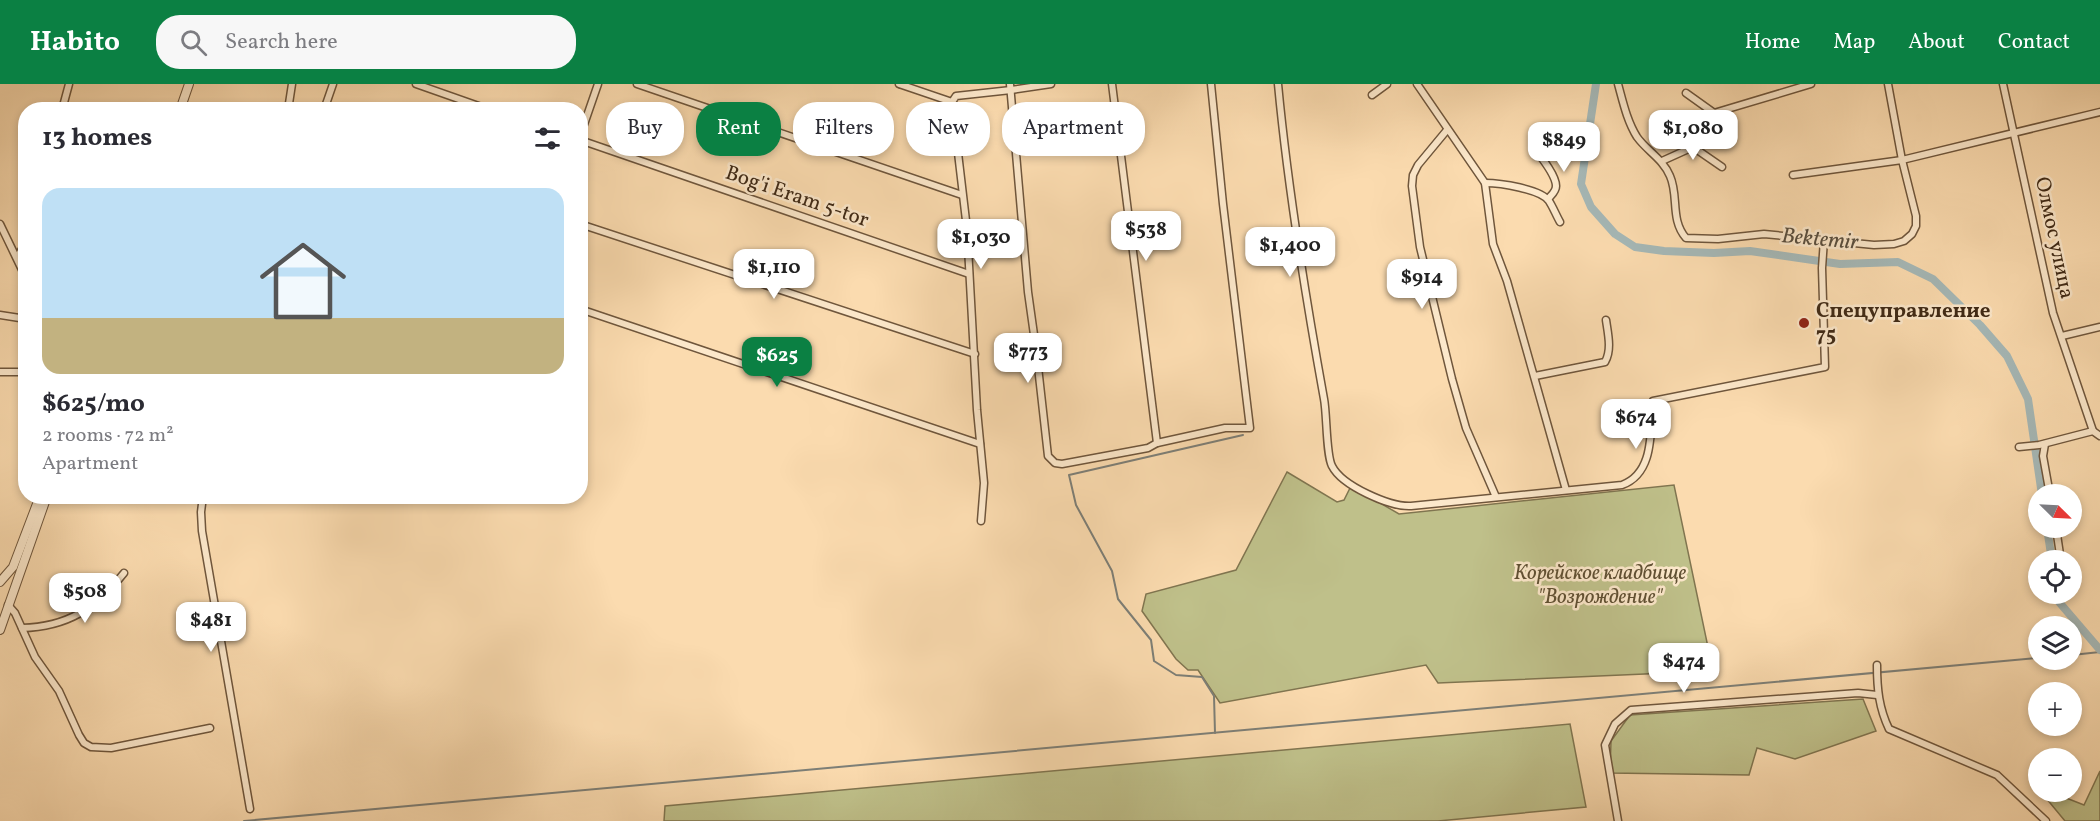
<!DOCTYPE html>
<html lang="en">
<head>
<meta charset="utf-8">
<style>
	:root { --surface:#fff; --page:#f7f7f7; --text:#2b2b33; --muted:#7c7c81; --accent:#0b8043 }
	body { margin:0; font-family:Vollkorn,serif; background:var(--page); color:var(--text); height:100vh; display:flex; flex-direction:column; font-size:22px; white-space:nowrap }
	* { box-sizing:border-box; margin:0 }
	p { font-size:20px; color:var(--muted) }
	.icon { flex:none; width:33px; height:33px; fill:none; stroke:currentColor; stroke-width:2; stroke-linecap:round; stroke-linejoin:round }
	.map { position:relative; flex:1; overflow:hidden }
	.panel { position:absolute; left:18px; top:18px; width:570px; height:402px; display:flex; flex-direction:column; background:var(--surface); border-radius:24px; box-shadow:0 3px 9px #0003 }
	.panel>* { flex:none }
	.top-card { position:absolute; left:606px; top:18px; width:570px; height:54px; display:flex; gap:12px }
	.needle { width:39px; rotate:114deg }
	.buttons { position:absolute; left:2028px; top:400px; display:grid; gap:12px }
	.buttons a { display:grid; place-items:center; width:54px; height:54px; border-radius:50%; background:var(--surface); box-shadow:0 3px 9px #0003; font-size:30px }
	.price { position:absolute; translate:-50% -51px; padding:0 14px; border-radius:12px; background:#fff; color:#222; font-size:20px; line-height:39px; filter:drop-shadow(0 2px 3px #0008) }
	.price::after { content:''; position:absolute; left:50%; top:36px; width:18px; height:14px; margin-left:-9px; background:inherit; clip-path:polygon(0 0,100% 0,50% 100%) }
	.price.current { background:var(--accent); color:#fff }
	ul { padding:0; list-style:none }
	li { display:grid; align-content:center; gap:12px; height:318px; padding:0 24px }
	li span { display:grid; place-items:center; height:186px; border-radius:18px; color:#555 }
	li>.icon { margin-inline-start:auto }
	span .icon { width:108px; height:108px; fill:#fffc; stroke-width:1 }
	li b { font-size:26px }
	h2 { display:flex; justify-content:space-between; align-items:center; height:72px; padding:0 24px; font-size:26px }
	.tag { padding:0 21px; border-radius:24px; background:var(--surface); box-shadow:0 3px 9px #0003; font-size:21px; line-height:54px }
	.tag.current { background:var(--accent); color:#fff }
	header { display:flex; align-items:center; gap:36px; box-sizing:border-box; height:84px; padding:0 30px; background:var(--accent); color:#fff }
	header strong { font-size:28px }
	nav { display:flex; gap:33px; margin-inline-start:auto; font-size:21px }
	.search { width:420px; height:54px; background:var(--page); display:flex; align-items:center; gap:15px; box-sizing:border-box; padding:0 21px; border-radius:24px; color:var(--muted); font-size:22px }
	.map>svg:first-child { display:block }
</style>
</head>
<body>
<header>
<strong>Habito</strong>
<div class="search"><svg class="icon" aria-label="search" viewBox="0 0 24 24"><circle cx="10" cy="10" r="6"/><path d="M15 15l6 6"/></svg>Search here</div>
<nav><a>Home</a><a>Map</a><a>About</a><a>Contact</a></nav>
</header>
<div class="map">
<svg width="2100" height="737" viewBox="0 0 2100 737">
	<rect width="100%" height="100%" fill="#fbdbaf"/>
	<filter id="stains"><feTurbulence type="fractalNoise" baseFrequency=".00333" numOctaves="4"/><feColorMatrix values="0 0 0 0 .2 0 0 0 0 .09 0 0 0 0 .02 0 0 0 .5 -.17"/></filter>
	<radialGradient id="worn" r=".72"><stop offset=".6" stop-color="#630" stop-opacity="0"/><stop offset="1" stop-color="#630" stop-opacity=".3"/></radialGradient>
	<g fill="#bfc08a" stroke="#807550" stroke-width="1.5">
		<path d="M 1287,388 L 1337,418 L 1344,416 L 1351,402 L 1399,430 L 1674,401 L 1713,587 L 1438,599 L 1426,581 L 1220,619 L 1198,586 L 1188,586 L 1176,575 L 1142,527 L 1146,510 L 1236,486 Z"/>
		<path d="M 1863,615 L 1876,647 L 1795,675 L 1757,664 L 1749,691 L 1610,689 L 1611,657 L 1630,631 Z"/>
		<path d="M 1570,640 L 1586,723 L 1438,737 L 664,737 L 665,722 Z"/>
		<path d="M 2100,687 L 2100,737 L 2065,737 L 2041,708 L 2051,708 L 2084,721 Z"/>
	</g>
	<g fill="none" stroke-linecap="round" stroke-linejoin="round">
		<g stroke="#7d7f77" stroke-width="2">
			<path d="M 2072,571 L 2100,568"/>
			<path d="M 1215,649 L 1214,612 L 1202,593 L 1176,591 L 1154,577 L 1151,556 L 1118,515 L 1112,487 L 1076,421 L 1069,391 L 1243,351"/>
			<path d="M 244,737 L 2038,574"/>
		</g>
		<g stroke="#a5b8b7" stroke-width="8">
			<path d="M 1596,0 L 1581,100 L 1591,123 L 1615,150 L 1635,163 L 1664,167 L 1714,169 L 1750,167 L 1840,180 L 1898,178 L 1933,195 L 1980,241 L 2007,272 L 2028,315 L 2042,411"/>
			<path d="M 2047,444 L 2052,477"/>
			<path d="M 2058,510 L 2059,518 L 2100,566"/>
		</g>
		<defs>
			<g id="minor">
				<path d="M 416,0 L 490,26"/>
				<path d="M 637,0 L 962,111"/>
				<path d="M 899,0 L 952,18"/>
				<path d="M 1010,0 L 1028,208 L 1036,265 L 1048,372 L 1055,379 L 1062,380 L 1148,364 L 1157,359 L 1225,344 L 1250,344 L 1223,120 L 1211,0"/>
				<path d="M 1112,0 L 1157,359"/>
				<path d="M 1278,0 C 1288,106 1305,210 1324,315 C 1327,330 1326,371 1332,382 C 1342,402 1390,423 1411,422 L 1622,401 C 1655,389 1650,346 1653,317 L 1825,283 L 1822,184 L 1824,156"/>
				<path d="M 1417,0 L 1485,99 L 1493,160 L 1507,197 L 1566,406"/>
				<path d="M 1618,0 C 1623,18 1627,37 1637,53 C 1647,67 1663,75 1670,92 C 1679,112 1670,136 1686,154 L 1718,155 L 1764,150 L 1874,161 L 1894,160 L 1904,157 L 1912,150 L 1916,142 L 1916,132 L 1902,76 L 1888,0"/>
				<path d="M 2003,0 L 2053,229 L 2093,347"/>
				<path d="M 1686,9 L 1714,29 L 1811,0"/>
				<path d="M 1372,11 L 1387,0"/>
				<path d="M 62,26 L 69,0"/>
				<path d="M 288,26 L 292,0"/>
				<path d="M 324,26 L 333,0"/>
				<path d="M 1447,46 L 1418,81 L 1413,91 L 1412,102 L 1420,163 L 1452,295 L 1466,344 L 1496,413"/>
				<path d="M 580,52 L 598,0"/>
				<path d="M 580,56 L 969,190"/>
				<path d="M 1534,64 C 1541,73 1556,91 1556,102 C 1556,108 1551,111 1548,115"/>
				<path d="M 1662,77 L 1693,63 L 1722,83"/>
				<path d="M 1793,91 L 1902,76 L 2100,28"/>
				<path d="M 1485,99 C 1500,99 1541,105 1549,117 C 1553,123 1556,131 1560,138"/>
				<path d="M 0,140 L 26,194"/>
				<path d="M 580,140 L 975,270"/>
				<path d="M 17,174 L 26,158"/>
				<path d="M 580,225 L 980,360"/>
				<path d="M 0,231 L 26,235"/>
				<path d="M 2062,252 L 2100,243"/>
				<path d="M 0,288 L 26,288"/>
				<path d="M 1535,292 L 1605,278 C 1612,266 1608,250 1606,236"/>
				<path d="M 2045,360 L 2043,372 L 2050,411"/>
				<path d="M 2019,363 L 2039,361 L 2093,347 L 2100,352"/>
				<path d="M 203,412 L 201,428 L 202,447 L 250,725"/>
				<path d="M 981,437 L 984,399 L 977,326 L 967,145 L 952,18 L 956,12 L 1011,6 L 1051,0"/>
				<path d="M 2056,444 L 2061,477"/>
				<path d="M 8,521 L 15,529 L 35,573 L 59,607 L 79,651 L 84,659 L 91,663 L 111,664 L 210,644"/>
				<path d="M 22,544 C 67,543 97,524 124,489"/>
				<path d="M 1877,581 C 1877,605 1879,624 1889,645 L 1997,691 L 2046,737"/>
				<path d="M 1618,737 L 1605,661 L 1615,640 L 1631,626 L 1858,609 L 1877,611"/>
			</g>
			<g id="tertiary">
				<path d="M 180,26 L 189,0"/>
				<path d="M 0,498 L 13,483 L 40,412"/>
				<path d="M 0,546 L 47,412"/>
			</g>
		</defs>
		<use href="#minor" stroke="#6f563c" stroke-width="9"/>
		<use href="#tertiary" stroke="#6f563c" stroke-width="10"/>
		<use href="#minor" stroke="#fce8cb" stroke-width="6"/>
		<use href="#tertiary" stroke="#fce8cb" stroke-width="8"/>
	</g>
	<circle fill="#8f2418" stroke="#fce8cb" stroke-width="2" cx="1804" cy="239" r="6"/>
	<g text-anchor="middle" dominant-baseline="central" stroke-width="5" stroke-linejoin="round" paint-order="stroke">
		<g font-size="21" fill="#402a16" stroke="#fce8cb">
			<text transform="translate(797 113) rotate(19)">Bog'i Eram 5-tor</text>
			<text transform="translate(2054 154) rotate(78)">Олмос улица</text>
		</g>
		<g font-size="21" font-weight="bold" fill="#402a16" stroke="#fce8cb" text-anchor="start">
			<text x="1816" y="227">Спецуправление<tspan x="1816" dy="24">75</tspan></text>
		</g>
		<g font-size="21" font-style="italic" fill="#605033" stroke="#fce8cb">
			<text x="1600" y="489">Корейское кладбище<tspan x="1600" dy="24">"Возрождение"</tspan></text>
		</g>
		<g font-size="22" font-style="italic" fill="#594e3e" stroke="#fce8cb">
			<text transform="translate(1820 156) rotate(5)">Bektemir</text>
		</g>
	</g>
	<rect width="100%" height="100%" filter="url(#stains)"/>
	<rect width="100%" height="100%" fill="url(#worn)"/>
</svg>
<div class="buttons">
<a><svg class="needle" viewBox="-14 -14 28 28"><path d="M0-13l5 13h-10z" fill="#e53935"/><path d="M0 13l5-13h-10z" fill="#7c7c81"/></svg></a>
<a><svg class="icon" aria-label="locate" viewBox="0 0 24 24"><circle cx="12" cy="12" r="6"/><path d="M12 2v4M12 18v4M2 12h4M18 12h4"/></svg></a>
<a><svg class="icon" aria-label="layers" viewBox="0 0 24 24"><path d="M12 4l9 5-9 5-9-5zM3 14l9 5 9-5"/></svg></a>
<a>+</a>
<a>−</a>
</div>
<b class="price" style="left:1693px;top:77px">$1,080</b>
<b class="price" style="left:1564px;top:89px">$849</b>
<b class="price" style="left:1146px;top:178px">$538</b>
<b class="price" style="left:981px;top:186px">$1,030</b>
<b class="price" style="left:1290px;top:194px">$1,400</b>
<b class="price" style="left:774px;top:216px">$1,110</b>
<b class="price" style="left:1422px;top:226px">$914</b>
<b class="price" style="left:1028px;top:300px">$773</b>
<b class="price current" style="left:777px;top:304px">$625</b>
<b class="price" style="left:1636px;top:366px">$674</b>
<b class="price" style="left:85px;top:540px">$508</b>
<b class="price" style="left:211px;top:569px">$481</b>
<b class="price" style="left:1684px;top:610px">$474</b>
<div class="top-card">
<a class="tag">Buy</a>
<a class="tag current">Rent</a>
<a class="tag">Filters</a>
<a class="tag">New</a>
<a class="tag">Apartment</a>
</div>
<section class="panel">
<h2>13 homes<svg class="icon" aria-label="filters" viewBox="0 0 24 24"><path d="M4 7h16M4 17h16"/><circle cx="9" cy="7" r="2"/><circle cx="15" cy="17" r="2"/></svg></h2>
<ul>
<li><span style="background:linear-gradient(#bfe0f5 70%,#c2b280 0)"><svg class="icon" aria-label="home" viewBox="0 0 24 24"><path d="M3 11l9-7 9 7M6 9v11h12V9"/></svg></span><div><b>$625/mo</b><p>2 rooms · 72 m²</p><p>Apartment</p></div></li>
</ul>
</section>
</div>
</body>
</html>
